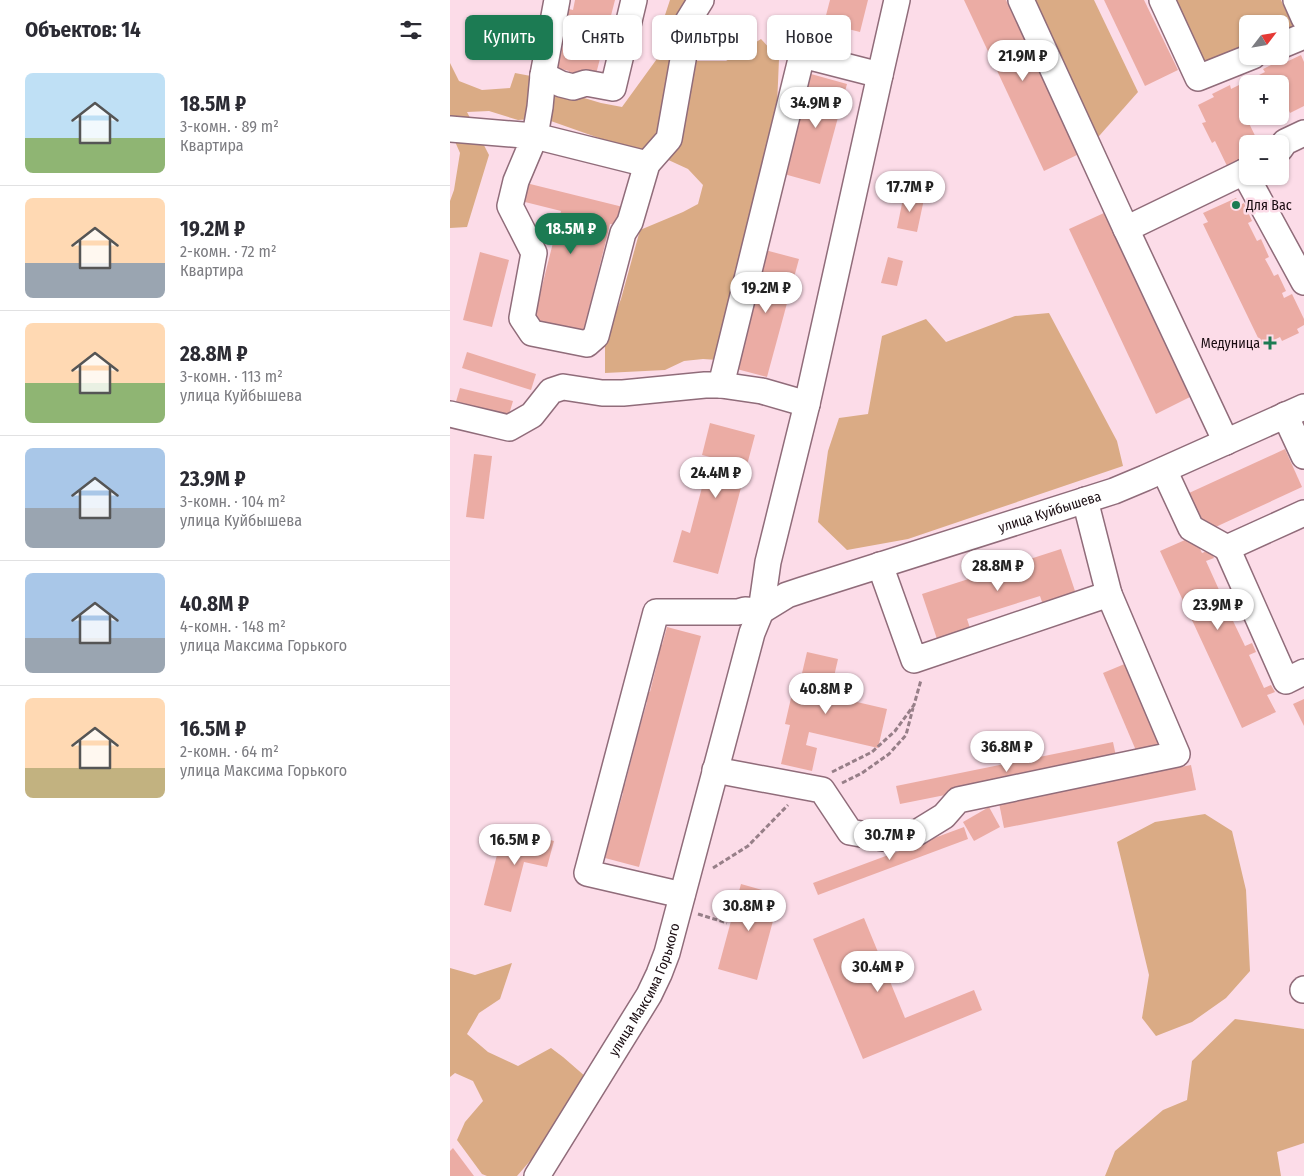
<!DOCTYPE html>
<html lang="ru">
<head>
<meta charset="utf-8">
<style>
	:root { --surface:#fff; --page:#f2f2f3; --text:#2b2b33; --muted:#7c7c81; --line:#e1e1e2; --accent:#1c7b53 }
	body { margin:0; font-family:"Fira Sans Condensed",sans-serif; background:var(--page); color:var(--text); height:100vh; display:flex; flex-direction:column; font-size:19px; white-space:nowrap }
	* { box-sizing:border-box; margin:0 }
	p { font-size:16px; color:var(--muted) }
	.icon { flex:none; width:28px; height:28px; fill:none; stroke:currentColor; stroke-width:2; stroke-linecap:round; stroke-linejoin:round }
	.map { position:relative; flex:1; overflow:hidden }
	.side { display:flex; flex-direction:column; background:var(--surface); width:450px }
	.side>* { flex:none }
	.hud { position:absolute; left:15px; top:15px; width:475px; height:45px; display:flex; gap:10px }
	.needle { width:32px; rotate:59deg }
	.buttons { position:absolute; left:789px; top:15px; display:grid; gap:10px }
	.buttons a { display:grid; place-items:center; width:50px; height:50px; border-radius:8px; background:var(--surface); box-shadow:0 1px 4px #0004; font-size:25px }
	.price { position:absolute; translate:-50% -42px; padding:0 11px; border-radius:18px; background:#fff; color:#222; font-size:16px; line-height:32px; filter:drop-shadow(0 1px 2px #0008) }
	.price::after { content:''; position:absolute; left:50%; top:30px; width:15px; height:11px; margin-left:-8px; background:inherit; clip-path:polygon(0 0,100% 0,50% 100%) }
	.price.on { background:var(--accent); color:#fff }
	ul { padding:0; list-style:none }
	li { display:flex; align-items:center; gap:15px; height:125px; padding:0 25px }
	li+li { border-top:1px solid var(--line) }
	li span { display:grid; place-items:center; flex:none; width:140px; height:100px; border-radius:8px; color:#555 }
	li>.icon { margin-inline-start:auto }
	span .icon { width:60px; height:60px; fill:#fffc; stroke-width:1 }
	li b { font-size:21px }
	h2 { display:flex; justify-content:space-between; align-items:center; height:60px; padding:0 25px; font-size:21px }
	.chip { padding:0 18px; border-radius:8px; background:var(--surface); box-shadow:0 1px 4px #0004; font-size:18px; line-height:45px }
	.chip.on { background:var(--accent); color:#fff }
	main { display:flex; flex:1; min-height:0 }
	.map>svg:first-child { display:block }
</style>
</head>
<body>
<main>
<section class="side">
<h2>Объектов: 14<svg class="icon" aria-label="filters" viewBox="0 0 24 24"><path d="M4 7h16M4 17h16"/><circle cx="9" cy="7" r="2"/><circle cx="15" cy="17" r="2"/></svg></h2>
<ul>
<li><span style="background:linear-gradient(#bfe0f5 65%,#8fb573 0)"><svg class="icon" aria-label="home" viewBox="0 0 24 24"><path d="M3 11l9-7 9 7M6 9v11h12V9"/></svg></span><div><b>18.5M ₽</b><p>3-комн. · 89 m²</p><p>Квартира</p></div></li>
<li><span style="background:linear-gradient(#ffd9b3 65%,#9aa5b1 0)"><svg class="icon" aria-label="home" viewBox="0 0 24 24"><path d="M3 11l9-7 9 7M6 9v11h12V9"/></svg></span><div><b>19.2M ₽</b><p>2-комн. · 72 m²</p><p>Квартира</p></div></li>
<li><span style="background:linear-gradient(#ffd9b3 60%,#8fb573 0)"><svg class="icon" aria-label="home" viewBox="0 0 24 24"><path d="M3 11l9-7 9 7M6 9v11h12V9"/></svg></span><div><b>28.8M ₽</b><p>3-комн. · 113 m²</p><p>улица Куйбышева</p></div></li>
<li><span style="background:linear-gradient(#a9c7e8 60%,#9aa5b1 0)"><svg class="icon" aria-label="home" viewBox="0 0 24 24"><path d="M3 11l9-7 9 7M6 9v11h12V9"/></svg></span><div><b>23.9M ₽</b><p>3-комн. · 104 m²</p><p>улица Куйбышева</p></div></li>
<li><span style="background:linear-gradient(#a9c7e8 65%,#9aa5b1 0)"><svg class="icon" aria-label="home" viewBox="0 0 24 24"><path d="M3 11l9-7 9 7M6 9v11h12V9"/></svg></span><div><b>40.8M ₽</b><p>4-комн. · 148 m²</p><p>улица Максима Горького</p></div></li>
<li><span style="background:linear-gradient(#ffd9b3 70%,#c2b280 0)"><svg class="icon" aria-label="home" viewBox="0 0 24 24"><path d="M3 11l9-7 9 7M6 9v11h12V9"/></svg></span><div><b>16.5M ₽</b><p>2-комн. · 64 m²</p><p>улица Максима Горького</p></div></li>
</ul>
</section>
<div class="map">
<svg width="854" height="1176" viewBox="0 0 854 1176">
	<rect width="100%" height="100%" fill="#fcdce8"/>
	<g fill="#daab85">
		<path d="M 220,0 L 240,0 L 230,61 L 276,61 L 311,39 L 329,59 L 326,129 L 268,360 L 253,359 L 234,361 L 215,370 L 155,373 L 155,340 L 171,299 L 190,230 L 233,212 L 248,204 L 253,185 L 238,169 L 201,152 L 180,149 L 98,120 L 102,93 L 114,92 L 151,103 L 172,107 L 209,56 L 215,15 Z"/>
		<path d="M 580,0 L 644,0 L 688,92 L 642,144 Z"/>
		<path d="M 723,0 L 831,0 L 845,31 L 830,37 L 830,24 L 798,24 L 797,49 L 753,66 Z"/>
		<path d="M 0,63 L 9,81 L 32,90 L 60,88 L 65,73 L 86,77 L 82,119 L 68,120 L 39,111 L 17,112 L 39,155 L 17,227 L 0,228 L 0,201 L 4,190 L 10,153 L 0,130 Z"/>
		<path d="M 599,313 L 667,441 L 673,466 L 458,539 L 397,550 L 368,522 L 378,451 L 389,418 L 418,414 L 432,336 L 476,319 L 496,342 L 565,316 Z"/>
		<path d="M 755,814 L 782,831 L 796,890 L 800,971 L 776,998 L 742,1022 L 706,1036 L 692,1018 L 699,975 L 667,842 L 705,822 Z"/>
		<path d="M 62,963 L 50,999 L 29,1013 L 17,1034 L 38,1052 L 68,1066 L 101,1048 L 113,1057 L 136,1077 L 99,1139 L 67,1176 L 37,1176 L 32,1174 L 7,1140 L 15,1122 L 33,1101 L 23,1081 L 5,1073 L 0,1077 L 0,968 L 25,975 Z"/>
		<path d="M 785,1019 L 854,1029 L 854,1143 L 827,1152 L 831,1176 L 655,1176 L 665,1151 L 713,1110 L 737,1100 L 742,1061 Z"/>
	</g>
	<g fill="#ebaca4">
		<path d="M 125,0 L 165,0 L 145,78 L 117,79 L 119,71 L 99,66 L 103,52 L 111,54 L 117,30 L 109,28 L 115,8 L 123,10 Z"/>
		<path d="M 380,0 L 418,0 L 410,32 L 374,23 Z"/>
		<path d="M 514,0 L 556,0 L 629,154 L 594,171 Z"/>
		<path d="M 654,0 L 694,0 L 728,70 L 695,86 Z"/>
		<path d="M 851,55 L 854,62 L 854,106 L 840,113 L 836,104 L 830,106 L 830,84 L 798,84 L 798,116 L 802,116 L 797,119 L 809,144 L 798,144 L 798,158 L 778,168 L 765,141 L 762,143 L 752,123 L 756,122 L 748,105 L 764,97 L 762,94 L 780,85 L 781,89 L 815,72 L 813,69 L 831,60 L 832,64 Z"/>
		<path d="M 361,74 L 397,84 L 370,184 L 334,174 Z"/>
		<path d="M 72,182 L 173,207 L 168,225 L 160,224 L 133,334 L 83,322 L 111,211 L 67,200 Z"/>
		<path d="M 454,194 L 474,199 L 467,232 L 447,228 Z"/>
		<path d="M 786,198 L 790,205 L 794,203 L 802,221 L 798,223 L 807,241 L 811,239 L 819,257 L 815,259 L 820,268 L 824,276 L 828,274 L 836,291 L 832,293 L 834,298 L 842,294 L 854,319 L 854,325 L 847,329 L 849,333 L 832,341 L 830,337 L 812,346 L 753,224 L 758,222 L 753,213 Z"/>
		<path d="M 654,213 L 740,397 L 706,414 L 619,229 Z"/>
		<path d="M 315,250 L 349,259 L 317,377 L 283,368 Z"/>
		<path d="M 30,252 L 59,260 L 42,327 L 13,320 Z"/>
		<path d="M 438,257 L 453,261 L 447,286 L 431,283 Z"/>
		<path d="M 17,352 L 86,374 L 81,390 L 12,368 Z"/>
		<path d="M 10,388 L 63,401 L 58,418 L 5,405 Z"/>
		<path d="M 260,423 L 305,435 L 268,574 L 223,562 L 232,530 L 240,533 L 260,457 L 252,455 Z"/>
		<path d="M 835,449 L 852,487 L 757,531 L 739,493 Z"/>
		<path d="M 24,454 L 42,456 L 34,519 L 16,517 Z"/>
		<path d="M 744,536 L 752,553 L 760,550 L 764,558 L 756,561 L 770,592 L 777,589 L 780,596 L 773,600 L 795,646 L 802,643 L 806,652 L 799,655 L 814,688 L 821,685 L 825,692 L 817,695 L 826,712 L 792,728 L 710,551 Z"/>
		<path d="M 611,549 L 626,594 L 593,605 L 590,596 L 517,619 L 520,628 L 487,639 L 472,594 Z"/>
		<path d="M 217,627 L 251,636 L 189,867 L 155,858 L 161,836 L 156,835 L 158,827 L 163,828 L 173,793 L 168,791 L 170,783 L 175,784 L 185,746 L 180,744 L 183,736 L 187,737 L 197,702 L 192,701 L 195,690 L 200,692 L 209,655 L 205,654 L 207,644 L 212,645 Z"/>
		<path d="M 357,652 L 388,659 L 383,681 L 372,679 L 368,693 L 437,709 L 428,748 L 359,732 L 356,745 L 367,748 L 362,771 L 331,764 L 340,725 L 335,724 L 344,685 L 349,686 Z"/>
		<path d="M 677,663 L 714,749 L 690,760 L 653,673 Z"/>
		<path d="M 854,699 L 854,726 L 843,704 Z"/>
		<path d="M 663,742 L 667,761 L 450,804 L 446,786 Z"/>
		<path d="M 741,765 L 746,790 L 554,828 L 549,803 Z"/>
		<path d="M 539,807 L 550,827 L 524,841 L 513,822 Z"/>
		<path d="M 514,827 L 518,839 L 368,895 L 363,883 Z"/>
		<path d="M 54,828 L 104,841 L 97,867 L 74,862 L 61,912 L 34,905 Z"/>
		<path d="M 291,884 L 330,895 L 307,980 L 268,969 Z"/>
		<path d="M 414,918 L 455,1018 L 524,990 L 532,1010 L 413,1059 L 363,939 Z"/>
		<path d="M 3,1148 L 24,1176 L 0,1176 L 0,1151 Z"/>
	</g>
	<g fill="none" stroke-linecap="round" stroke-linejoin="round">
		<defs>
			<g id="minor">
				<path d="M 107,0 L 93,75 L 90,107 L 85,136 L 197,164"/>
				<path d="M 571,0 L 676,229"/>
				<path d="M 712,0 L 748,78 L 803,56"/>
				<path d="M 846,0 L 854,18"/>
				<path d="M 830,46 L 854,36"/>
				<path d="M 93,75 L 111,84 L 123,87 L 136,83 L 163,88 L 184,0"/>
				<path d="M 430,75 L 447,0"/>
				<path d="M 0,129 L 85,136 L 66,181 L 60,206 L 84,253 L 72,318 L 82,333 L 137,344 L 146,336 L 173,233 L 180,222 L 197,164 L 219,139 L 234,54 L 238,21 L 251,0"/>
				<path d="M 830,149 L 835,142 L 854,133"/>
				<path d="M 794,172 L 854,282"/>
				<path d="M 0,414 L 59,428 L 82,415 L 101,391 L 113,387 L 152,393 L 173,393 L 255,385 L 271,385 L 312,391 L 357,404"/>
				<path d="M 835,415 L 854,456"/>
				<path d="M 776,442 L 676,229 L 798,170"/>
				<path d="M 714,470 L 741,528 L 777,548 L 854,513"/>
				<path d="M 777,548 L 836,681 L 854,672"/>
				<path d="M 430,565 L 464,660 L 659,594 L 635,500"/>
				<path id="s1" d="M 311,611 L 337,595 L 352,590 L 664,491 L 695,478 L 854,407"/>
				<path d="M 265,770 L 372,790 L 400,832 L 433,838 L 468,832 L 494,816 L 508,800 L 727,754 L 659,594"/>
				<path d="M 232,895 L 137,873 L 206,612 L 288,612 L 295,610 L 311,611"/>
				<path d="M 853,990 L 854,989"/>
				<path id="s2" d="M 87,1176 L 199,995 L 209,974 L 217,953 L 302,633 L 311,611 L 318,562 L 357,404 L 430,75 L 352,55 L 271,385"/>
			</g>
		</defs>
		<use href="#minor" stroke="#906c7a" stroke-width="28"/>
		<g stroke="#977f88" stroke-width="3" stroke-dasharray="5 2.5" stroke-linecap="butt">
			<path d="M 382,772 L 422,752 L 445,731 L 464,705 L 471,680"/>
			<path d="M 392,783 L 412,773 L 439,754 L 456,735 L 463,708"/>
			<path d="M 263,868 L 298,846 L 338,805"/>
			<path d="M 248,914 L 277,923"/>
		</g>
		<use href="#minor" stroke="#fff" stroke-width="25"/>
	</g>
	<g fill="#1c7b53" stroke="#fcdce8" stroke-width="2">
		<circle cx="786" cy="205" r="5"/>
		<path d="M817.5 335.5h5v5h5v5h-5v5h-5v-5h-5v-5h5z"/>
	</g>
	<g text-anchor="middle" dominant-baseline="central" stroke-width="5" stroke-linejoin="round" paint-order="stroke">
		<g font-size="14" fill="#190c11" stroke="#fcdce8" text-anchor="start">
			<text x="796" y="205">Для Вас</text>
			<text x="810" y="343" text-anchor="end">Медуница</text>
		</g>
		<g font-size="14" fill="#190c11" stroke="#fcdce8">
			<text stroke="none"><textPath href="#s1" startOffset="306">улица Куйбышева</textPath></text>
			<text stroke="none"><textPath href="#s2" startOffset="216">улица Максима Горького</textPath></text>
		</g>
	</g>
</svg>
<div class="buttons">
<a><svg class="needle" viewBox="-14 -14 28 28"><path d="M0-13l5 13h-10z" fill="#e53935"/><path d="M0 13l5-13h-10z" fill="#7c7c81"/></svg></a>
<a>+</a>
<a>−</a>
</div>
<b class="price" style="left:573px;top:82px">21.9M ₽</b>
<b class="price" style="left:366px;top:129px">34.9M ₽</b>
<b class="price" style="left:460px;top:213px">17.7M ₽</b>
<b class="price on" style="left:121px;top:255px">18.5M ₽</b>
<b class="price" style="left:316px;top:314px">19.2M ₽</b>
<b class="price" style="left:266px;top:499px">24.4M ₽</b>
<b class="price" style="left:548px;top:592px">28.8M ₽</b>
<b class="price" style="left:768px;top:631px">23.9M ₽</b>
<b class="price" style="left:376px;top:715px">40.8M ₽</b>
<b class="price" style="left:557px;top:773px">36.8M ₽</b>
<b class="price" style="left:440px;top:861px">30.7M ₽</b>
<b class="price" style="left:65px;top:866px">16.5M ₽</b>
<b class="price" style="left:299px;top:932px">30.8M ₽</b>
<b class="price" style="left:428px;top:993px">30.4M ₽</b>
<div class="hud">
<a class="chip on">Купить</a>
<a class="chip">Снять</a>
<a class="chip">Фильтры</a>
<a class="chip">Новое</a>
</div>
</div>
</main>
</body>
</html>
